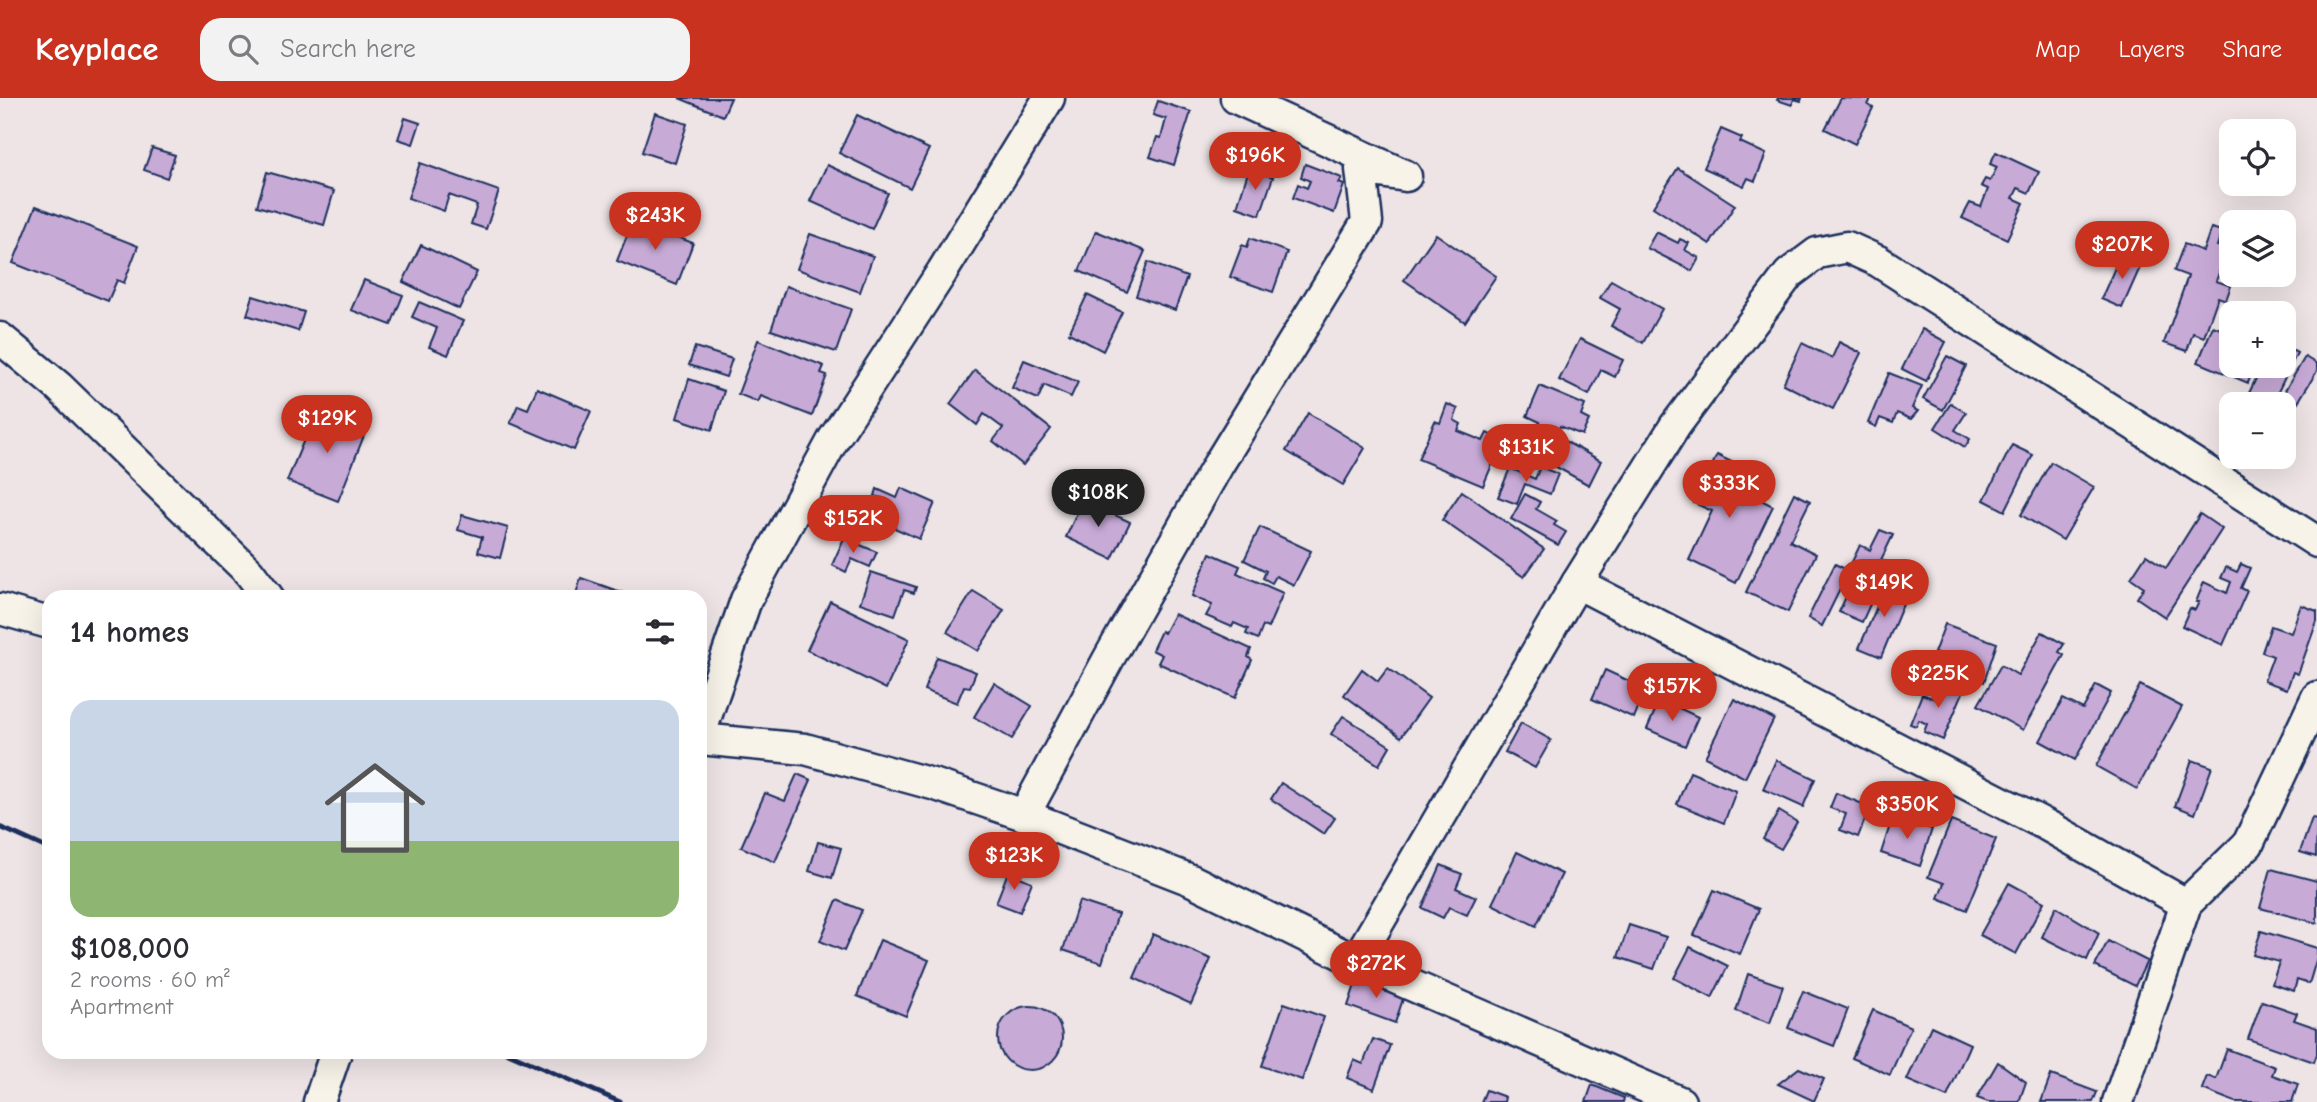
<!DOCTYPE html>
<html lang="en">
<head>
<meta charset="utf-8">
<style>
	:root { --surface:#fff; --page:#f2f2f3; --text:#2b2b33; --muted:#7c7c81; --line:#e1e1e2; --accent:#c8321e }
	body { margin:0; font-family:"Comic Neue",sans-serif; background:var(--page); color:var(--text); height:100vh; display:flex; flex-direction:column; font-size:26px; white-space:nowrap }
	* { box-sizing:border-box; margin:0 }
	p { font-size:23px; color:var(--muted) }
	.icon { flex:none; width:38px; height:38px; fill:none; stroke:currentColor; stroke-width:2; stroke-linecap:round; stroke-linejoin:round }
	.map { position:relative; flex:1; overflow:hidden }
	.sheet { position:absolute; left:42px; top:492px; width:665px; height:469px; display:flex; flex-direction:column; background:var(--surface); border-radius:21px; box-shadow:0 7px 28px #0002 }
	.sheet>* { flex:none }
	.tools { position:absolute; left:2219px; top:21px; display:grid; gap:14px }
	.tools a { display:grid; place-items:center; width:77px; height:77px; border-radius:14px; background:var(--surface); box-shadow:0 7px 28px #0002; font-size:35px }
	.price { position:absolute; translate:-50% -60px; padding:0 16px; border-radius:24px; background:var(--accent); color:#fff; font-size:23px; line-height:46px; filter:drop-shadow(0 2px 4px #0008) }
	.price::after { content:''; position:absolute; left:50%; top:42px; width:21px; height:16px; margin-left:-10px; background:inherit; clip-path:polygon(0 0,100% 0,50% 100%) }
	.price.selected { background:#222; color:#fff }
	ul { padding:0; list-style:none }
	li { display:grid; align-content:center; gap:14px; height:371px; padding:0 28px }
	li+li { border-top:2px solid var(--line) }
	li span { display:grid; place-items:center; height:217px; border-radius:21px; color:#555 }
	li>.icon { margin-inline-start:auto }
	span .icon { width:126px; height:126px; fill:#fffc; stroke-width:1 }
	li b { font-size:30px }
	h2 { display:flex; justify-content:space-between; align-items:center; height:84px; padding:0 28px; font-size:30px }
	header { display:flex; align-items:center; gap:42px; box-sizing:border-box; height:98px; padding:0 35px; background:var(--accent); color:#fff }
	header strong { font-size:33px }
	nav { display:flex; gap:38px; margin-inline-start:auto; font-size:24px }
	.search { width:490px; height:63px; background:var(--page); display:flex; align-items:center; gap:18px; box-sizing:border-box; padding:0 24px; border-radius:21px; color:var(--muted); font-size:26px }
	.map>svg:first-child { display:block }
</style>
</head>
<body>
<header>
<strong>Keyplace</strong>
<div class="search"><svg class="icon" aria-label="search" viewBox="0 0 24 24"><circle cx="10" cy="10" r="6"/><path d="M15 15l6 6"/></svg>Search here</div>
<nav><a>Map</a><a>Layers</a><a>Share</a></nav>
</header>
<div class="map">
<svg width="2317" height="1004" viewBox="0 0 2317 1004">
	<rect width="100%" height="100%" fill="#eee4e5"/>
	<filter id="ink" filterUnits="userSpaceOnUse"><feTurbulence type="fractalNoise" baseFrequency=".0143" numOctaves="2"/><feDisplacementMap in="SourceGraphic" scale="14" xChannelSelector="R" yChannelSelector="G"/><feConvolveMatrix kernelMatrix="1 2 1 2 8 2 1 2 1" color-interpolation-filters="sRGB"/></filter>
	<g filter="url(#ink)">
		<g fill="#c8aad7" stroke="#1b2f5e" stroke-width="2">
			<path d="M 679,0 L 731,0 L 723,18 Z"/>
			<path d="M 1778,0 L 1802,0 L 1801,3 L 1794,1 L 1792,7 L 1777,2 Z"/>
			<path d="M 1841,0 L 1871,1 L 1868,7 L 1873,10 L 1855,46 L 1825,31 Z"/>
			<path d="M 1158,3 L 1191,14 L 1174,67 L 1150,59 L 1157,39 L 1161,40 L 1166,21 L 1153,17 Z"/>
			<path d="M 655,15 L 687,26 L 675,65 L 642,54 Z"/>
			<path d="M 857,17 L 929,51 L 910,90 L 839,55 Z"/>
			<path d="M 405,20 L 420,25 L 413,46 L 398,41 Z"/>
			<path d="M 1721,31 L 1742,40 L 1740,44 L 1766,56 L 1755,83 L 1748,80 L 1744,88 L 1704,70 Z"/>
			<path d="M 152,50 L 175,57 L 167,80 L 144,72 Z"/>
			<path d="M 1996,54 L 2039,74 L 2029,95 L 2018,90 L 2013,100 L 2024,105 L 2007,141 L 1962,120 L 1970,105 L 1981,109 L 1988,91 L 1981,88 L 1985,81 L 1990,83 L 1997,69 L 1990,66 Z"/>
			<path d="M 420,65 L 499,93 L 486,131 L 471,126 L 477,107 L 449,97 L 444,113 L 408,100 Z"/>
			<path d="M 1305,66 L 1342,80 L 1339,85 L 1344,87 L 1334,115 L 1293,100 L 1298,86 L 1307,90 L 1310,83 L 1301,79 Z"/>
			<path d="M 827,67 L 888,95 L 872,131 L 810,103 Z"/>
			<path d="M 1678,70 L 1735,107 L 1710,146 L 1653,109 Z"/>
			<path d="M 1249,71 L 1273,79 L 1260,117 L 1237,109 Z"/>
			<path d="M 267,74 L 334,93 L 324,127 L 257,108 Z"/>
			<path d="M 36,108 L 138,148 L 124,185 L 117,182 L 108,203 L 13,165 Z"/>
			<path d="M 633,122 L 693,145 L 677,187 L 617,163 Z"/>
			<path d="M 2211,130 L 2222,133 L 2217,148 L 2223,149 L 2219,160 L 2224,162 L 2216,183 L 2231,188 L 2226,202 L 2218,199 L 2204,239 L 2193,235 L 2187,253 L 2164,245 L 2188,178 L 2174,173 L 2184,146 L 2203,153 Z"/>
			<path d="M 1096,133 L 1145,153 L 1127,194 L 1079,173 Z"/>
			<path d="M 1656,134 L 1678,145 L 1680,141 L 1689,145 L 1685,152 L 1699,160 L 1692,173 L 1647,150 Z"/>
			<path d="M 810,136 L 873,158 L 860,194 L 797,171 Z"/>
			<path d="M 1436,136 L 1496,178 L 1465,224 L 1404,182 Z"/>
			<path d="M 1250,140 L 1287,154 L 1273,194 L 1230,179 L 1242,147 L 1247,149 Z"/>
			<path d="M 421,147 L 477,174 L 459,211 L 403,184 Z"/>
			<path d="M 2121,156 L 2142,165 L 2122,210 L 2101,201 Z"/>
			<path d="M 1148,164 L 1187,179 L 1175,212 L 1136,198 Z"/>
			<path d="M 364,182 L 403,197 L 391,227 L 351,212 Z"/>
			<path d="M 1611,182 L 1662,211 L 1643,245 L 1611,228 L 1620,211 L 1600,200 Z"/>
			<path d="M 786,188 L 851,211 L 836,254 L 771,232 Z"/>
			<path d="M 1087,197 L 1122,214 L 1103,253 L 1069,235 Z"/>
			<path d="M 253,198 L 304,214 L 298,233 L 247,217 Z"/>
			<path d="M 419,204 L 463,223 L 448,257 L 429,249 L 437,230 L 412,219 Z"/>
			<path d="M 2226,225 L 2231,227 L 2231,268 L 2255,268 L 2248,285 L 2198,264 L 2213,228 L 2223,232 Z"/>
			<path d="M 1922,231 L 1946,244 L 1926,283 L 1902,271 Z"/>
			<path d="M 1580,241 L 1623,262 L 1615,279 L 1601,272 L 1589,297 L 1559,282 Z"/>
			<path d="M 758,242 L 824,268 L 821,275 L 827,277 L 812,318 L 761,298 L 758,304 L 738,296 Z"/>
			<path d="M 1839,244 L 1861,255 L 1833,311 L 1783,286 L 1802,245 L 1832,260 Z"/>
			<path d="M 2284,248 L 2297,255 L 2272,306 L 2249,295 L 2262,268 L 2284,268 Z"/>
			<path d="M 695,249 L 732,261 L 726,279 L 689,267 Z"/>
			<path d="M 1947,258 L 1966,268 L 1943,312 L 1923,301 Z"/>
			<path d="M 2305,259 L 2317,266 L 2317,273 L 2289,319 L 2284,315 L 2284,306 L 2277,306 Z"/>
			<path d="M 1024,262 L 1078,284 L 1071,299 L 1044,287 L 1038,301 L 1012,290 Z"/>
			<path d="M 975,272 L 1051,331 L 1023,367 L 993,343 L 1003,330 L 984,316 L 977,327 L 950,306 Z"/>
			<path d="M 1889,275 L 1922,288 L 1912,310 L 1918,313 L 1911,321 L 1897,315 L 1893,325 L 1880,320 L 1876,329 L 1868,325 Z"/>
			<path d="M 689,281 L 724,293 L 712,332 L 677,320 Z"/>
			<path d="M 1540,288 L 1585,307 L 1581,318 L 1589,322 L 1582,337 L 1560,328 L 1551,351 L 1532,343 L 1540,324 L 1527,318 Z"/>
			<path d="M 537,290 L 591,313 L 574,352 L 510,325 L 518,307 L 528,311 Z"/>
			<path d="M 1951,305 L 1966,315 L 1955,332 L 1970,341 L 1965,349 L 1935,330 Z"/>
			<path d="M 1447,306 L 1458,311 L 1454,322 L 1461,326 L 1458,333 L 1483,343 L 1487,335 L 1504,343 L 1502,349 L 1496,346 L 1493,352 L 1498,353 L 1483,388 L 1418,361 L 1435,323 L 1440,325 Z"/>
			<path d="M 317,310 L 367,330 L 338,403 L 287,383 Z"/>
			<path d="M 1308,315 L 1365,350 L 1343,387 L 1286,353 Z"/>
			<path d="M 1561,341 L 1601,363 L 1589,387 L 1549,365 Z"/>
			<path d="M 2012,347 L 2033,357 L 2005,413 L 1984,402 Z"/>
			<path d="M 1717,357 L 1744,370 L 1741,375 L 1758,384 L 1751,397 L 1773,408 L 1736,485 L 1689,462 L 1712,413 L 1694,405 Z"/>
			<path d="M 2051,364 L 2094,389 L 2063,442 L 2021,417 Z"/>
			<path d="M 1540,369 L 1558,376 L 1550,396 L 1525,386 L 1517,406 L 1498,399 L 1510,370 L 1535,381 Z"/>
			<path d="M 901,390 L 935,405 L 919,441 L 872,420 L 880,400 L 875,398 L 877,391 L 897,400 Z"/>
			<path d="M 1462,393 L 1544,451 L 1524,479 L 1442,422 Z"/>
			<path d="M 1794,395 L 1810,403 L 1790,443 L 1816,456 L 1788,514 L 1746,494 Z"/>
			<path d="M 1525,396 L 1540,404 L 1536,411 L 1557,423 L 1554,427 L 1566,434 L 1558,447 L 1511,421 Z"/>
			<path d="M 1083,402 L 1130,424 L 1112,461 L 1066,439 Z"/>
			<path d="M 2200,416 L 2222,431 L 2165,519 L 2137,500 L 2144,489 L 2131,480 L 2146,457 L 2166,470 Z"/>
			<path d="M 462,417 L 508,430 L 500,460 L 478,454 L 482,439 L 458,432 Z"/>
			<path d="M 1260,429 L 1311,453 L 1294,487 L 1276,478 L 1272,485 L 1263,480 L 1266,473 L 1244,462 Z"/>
			<path d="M 1880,432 L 1893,437 L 1881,462 L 1889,465 L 1862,524 L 1839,514 L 1848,494 L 1856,498 L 1866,476 L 1850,468 L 1860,447 L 1870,452 Z"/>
			<path d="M 844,440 L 877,454 L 870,469 L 852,461 L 846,474 L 832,467 Z"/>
			<path d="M 1210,455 L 1240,468 L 1237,475 L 1283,495 L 1268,530 L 1263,528 L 1258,541 L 1246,536 L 1248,531 L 1234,525 L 1232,529 L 1206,518 L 1212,507 L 1192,498 Z"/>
			<path d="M 1835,466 L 1849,473 L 1822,528 L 1808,520 Z"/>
			<path d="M 2241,466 L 2250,470 L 2241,490 L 2247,493 L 2223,547 L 2182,528 L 2190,510 L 2195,512 L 2199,504 L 2196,504 L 2204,484 L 2227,495 L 2231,484 L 2221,480 L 2226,469 L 2237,474 Z"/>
			<path d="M 871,474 L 916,489 L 914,495 L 904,492 L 895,517 L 860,505 Z"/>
			<path d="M 581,480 L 635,499 L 575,499 Z"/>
			<path d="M 1888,483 L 1909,492 L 1881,559 L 1859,550 Z"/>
			<path d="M 973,493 L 1004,512 L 978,553 L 947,534 Z"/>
			<path d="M 830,503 L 909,541 L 886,591 L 807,552 Z"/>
			<path d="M 2301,507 L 2317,513 L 2317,523 L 2298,576 L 2293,574 L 2287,591 L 2264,583 L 2273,558 L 2262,554 L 2271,528 L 2291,535 Z"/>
			<path d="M 1174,516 L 1251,551 L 1248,559 L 1252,562 L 1235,600 L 1158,565 L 1162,557 L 1152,552 L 1161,533 L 1164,535 Z"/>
			<path d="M 1945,526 L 1997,545 L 1984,584 L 1949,572 L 1953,562 L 1934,555 Z"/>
			<path d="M 2042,534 L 2064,546 L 2059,554 L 2064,557 L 2023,632 L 1978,607 L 2001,567 L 2018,577 Z"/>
			<path d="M 937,559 L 976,574 L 970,589 L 964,588 L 957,605 L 924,592 Z"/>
			<path d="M 1388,570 L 1429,600 L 1401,639 L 1344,597 L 1362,571 L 1378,583 Z"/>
			<path d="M 1605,572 L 1646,591 L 1634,620 L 1592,601 Z"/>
			<path d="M 1943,583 L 1964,592 L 1943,642 L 1924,634 L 1927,626 L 1919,622 L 1916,628 L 1910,626 L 1922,596 L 1935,601 Z"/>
			<path d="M 994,585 L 1032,608 L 1012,641 L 974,619 Z"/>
			<path d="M 2096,587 L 2111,595 L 2075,662 L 2040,643 L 2063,601 L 2083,611 Z"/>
			<path d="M 2140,587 L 2182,609 L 2137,691 L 2096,668 Z"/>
			<path d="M 1660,601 L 1698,619 L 1685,648 L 1647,631 Z"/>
			<path d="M 1734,601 L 1774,621 L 1745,680 L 1705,659 Z"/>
			<path d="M 1343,618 L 1390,648 L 1379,667 L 1331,636 Z"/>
			<path d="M 1521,625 L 1551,642 L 1535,670 L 1505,654 Z"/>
			<path d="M 1776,662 L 1815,681 L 1803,709 L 1763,691 Z"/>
			<path d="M 2192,662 L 2212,669 L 2195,716 L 2175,708 Z"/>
			<path d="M 1690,674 L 1736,693 L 1724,725 L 1677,706 Z"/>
			<path d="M 797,676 L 811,682 L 775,764 L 741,749 L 765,695 L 785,703 Z"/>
			<path d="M 1281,685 L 1335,720 L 1324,736 L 1271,701 Z"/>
			<path d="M 1836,695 L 1870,709 L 1858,739 L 1840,732 L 1846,716 L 1830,710 Z"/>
			<path d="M 1779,713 L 1797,724 L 1781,751 L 1763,741 Z"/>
			<path d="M 1893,718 L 1932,731 L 1920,768 L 1881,755 Z"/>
			<path d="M 2312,720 L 2317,721 L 2316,759 L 2300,754 Z"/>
			<path d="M 1951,723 L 1996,741 L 1967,812 L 1938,800 L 1944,785 L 1928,779 Z"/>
			<path d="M 818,744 L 841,750 L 832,780 L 809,773 Z"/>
			<path d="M 1517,754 L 1562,776 L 1536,828 L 1492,806 Z"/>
			<path d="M 1441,767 L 1462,776 L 1456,790 L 1476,799 L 1467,817 L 1449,809 L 1443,820 L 1422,810 Z"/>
			<path d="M 2271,771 L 2317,783 L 2317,825 L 2260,810 Z"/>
			<path d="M 1008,774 L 1032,784 L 1020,814 L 996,805 Z"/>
			<path d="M 2009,785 L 2044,804 L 2016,856 L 1980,837 Z"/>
			<path d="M 1714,792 L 1759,811 L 1740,856 L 1694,837 Z"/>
			<path d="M 837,802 L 862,812 L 844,853 L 820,843 Z"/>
			<path d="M 1079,803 L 1118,816 L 1102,865 L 1063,852 Z"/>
			<path d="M 2056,809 L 2099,835 L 2087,862 L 2042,839 Z"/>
			<path d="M 1629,827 L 1666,839 L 1654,871 L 1618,859 Z"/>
			<path d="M 2261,833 L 2317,850 L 2317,859 L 2309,886 L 2297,882 L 2294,893 L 2272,886 L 2279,864 L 2253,857 Z"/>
			<path d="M 1153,836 L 1211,861 L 1191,906 L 1134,880 Z"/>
			<path d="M 880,842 L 929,862 L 906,918 L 857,898 Z"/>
			<path d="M 2108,843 L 2147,863 L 2135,888 L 2095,868 Z"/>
			<path d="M 1690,849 L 1728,868 L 1712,900 L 1674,880 Z"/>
			<path d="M 1748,876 L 1783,888 L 1770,925 L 1736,913 Z"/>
			<path d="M 1358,878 L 1405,895 L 1395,925 L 1348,908 Z"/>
			<path d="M 1803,893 L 1848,911 L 1834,948 L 1788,930 Z"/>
			<path d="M 2262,903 L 2297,915 L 2294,922 L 2317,930 L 2317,956 L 2314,964 L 2248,941 Z"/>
			<path d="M 1284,905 L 1324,919 L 1302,982 L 1262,968 Z"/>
			<circle cx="1030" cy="940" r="32"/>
			<path d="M 1873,912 L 1911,929 L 1890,977 L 1852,960 Z"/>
			<path d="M 1931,928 L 1970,946 L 1947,999 L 1907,982 Z"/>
			<path d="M 1373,941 L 1390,947 L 1374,991 L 1347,980 L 1354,962 L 1363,966 Z"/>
			<path d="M 2227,951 L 2275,969 L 2272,977 L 2298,986 L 2292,1004 L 2235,1004 L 2202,991 L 2207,978 L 2216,981 Z"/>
			<path d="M 1998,964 L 2026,984 L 2019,1004 L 1988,1004 L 1977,1000 Z"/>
			<path d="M 1799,970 L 1824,981 L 1814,1003 L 1778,986 Z"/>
			<path d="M 2051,977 L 2097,994 L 2093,1004 L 2041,1004 Z"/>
			<path d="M 1592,987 L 1624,1000 L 1623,1004 L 1586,1004 Z"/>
			<path d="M 1486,992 L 1505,999 L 1504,1004 L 1481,1004 Z"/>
		</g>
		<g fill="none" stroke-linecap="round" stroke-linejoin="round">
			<defs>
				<g id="minor">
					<path d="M 0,240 L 59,289 L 249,474 L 268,499"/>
					<path d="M 1577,485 L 2048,728 L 2186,806 L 2248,746 L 2317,599"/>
					<path d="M 0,511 L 49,525"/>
					<path d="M 700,636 L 746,502 L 833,342 L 942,174 L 1049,0"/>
					<path d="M 700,641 L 805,651 L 936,687 L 1024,717 L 1191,782 L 1356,863 L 1680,1004"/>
					<path d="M 1024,717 L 1109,560 L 1218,367 L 1367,124 L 1361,71 L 1406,78 L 1236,0"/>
					<path d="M 1356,863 L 1577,485 L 1675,328 L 1789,176 L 1817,155 L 1847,149 L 1878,163 L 2317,444"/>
					<path d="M 319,1004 L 336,954"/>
					<path d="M 2118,1004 L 2186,806"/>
				</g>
			</defs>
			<use href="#minor" stroke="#1b2f5e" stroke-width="35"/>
			<use href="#minor" stroke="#f7f3e8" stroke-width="30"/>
			<g stroke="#1b2f5e" stroke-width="5">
				<path d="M 0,729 L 49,751"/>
				<path d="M 506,954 L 620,1004"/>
			</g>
		</g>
	</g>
</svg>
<div class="tools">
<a><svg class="icon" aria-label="locate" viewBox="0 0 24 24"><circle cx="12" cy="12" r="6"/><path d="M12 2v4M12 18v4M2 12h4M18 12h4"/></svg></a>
<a><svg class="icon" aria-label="layers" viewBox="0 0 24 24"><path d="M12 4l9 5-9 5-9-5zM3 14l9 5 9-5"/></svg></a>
<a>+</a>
<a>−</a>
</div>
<b class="price" style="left:1255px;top:94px">$196K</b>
<b class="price" style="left:655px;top:154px">$243K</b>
<b class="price" style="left:2122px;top:183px">$207K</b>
<b class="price" style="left:327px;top:357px">$129K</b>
<b class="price" style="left:1526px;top:386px">$131K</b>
<b class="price" style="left:1729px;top:422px">$333K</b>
<b class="price selected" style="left:1098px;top:431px">$108K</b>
<b class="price" style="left:853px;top:457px">$152K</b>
<b class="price" style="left:1884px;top:521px">$149K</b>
<b class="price" style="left:1938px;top:612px">$225K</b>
<b class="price" style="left:1672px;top:625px">$157K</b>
<b class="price" style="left:1907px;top:743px">$350K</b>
<b class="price" style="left:1014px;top:794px">$123K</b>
<b class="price" style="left:1376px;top:902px">$272K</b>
<section class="sheet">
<h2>14 homes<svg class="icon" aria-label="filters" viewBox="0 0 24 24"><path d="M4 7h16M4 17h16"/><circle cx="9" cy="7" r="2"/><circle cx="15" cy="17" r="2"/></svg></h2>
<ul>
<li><span style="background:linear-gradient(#c9d6e8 65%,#8fb573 0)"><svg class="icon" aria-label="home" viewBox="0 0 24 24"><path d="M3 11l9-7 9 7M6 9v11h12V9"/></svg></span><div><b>$108,000</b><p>2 rooms · 60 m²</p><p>Apartment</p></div></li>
</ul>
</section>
</div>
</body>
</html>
